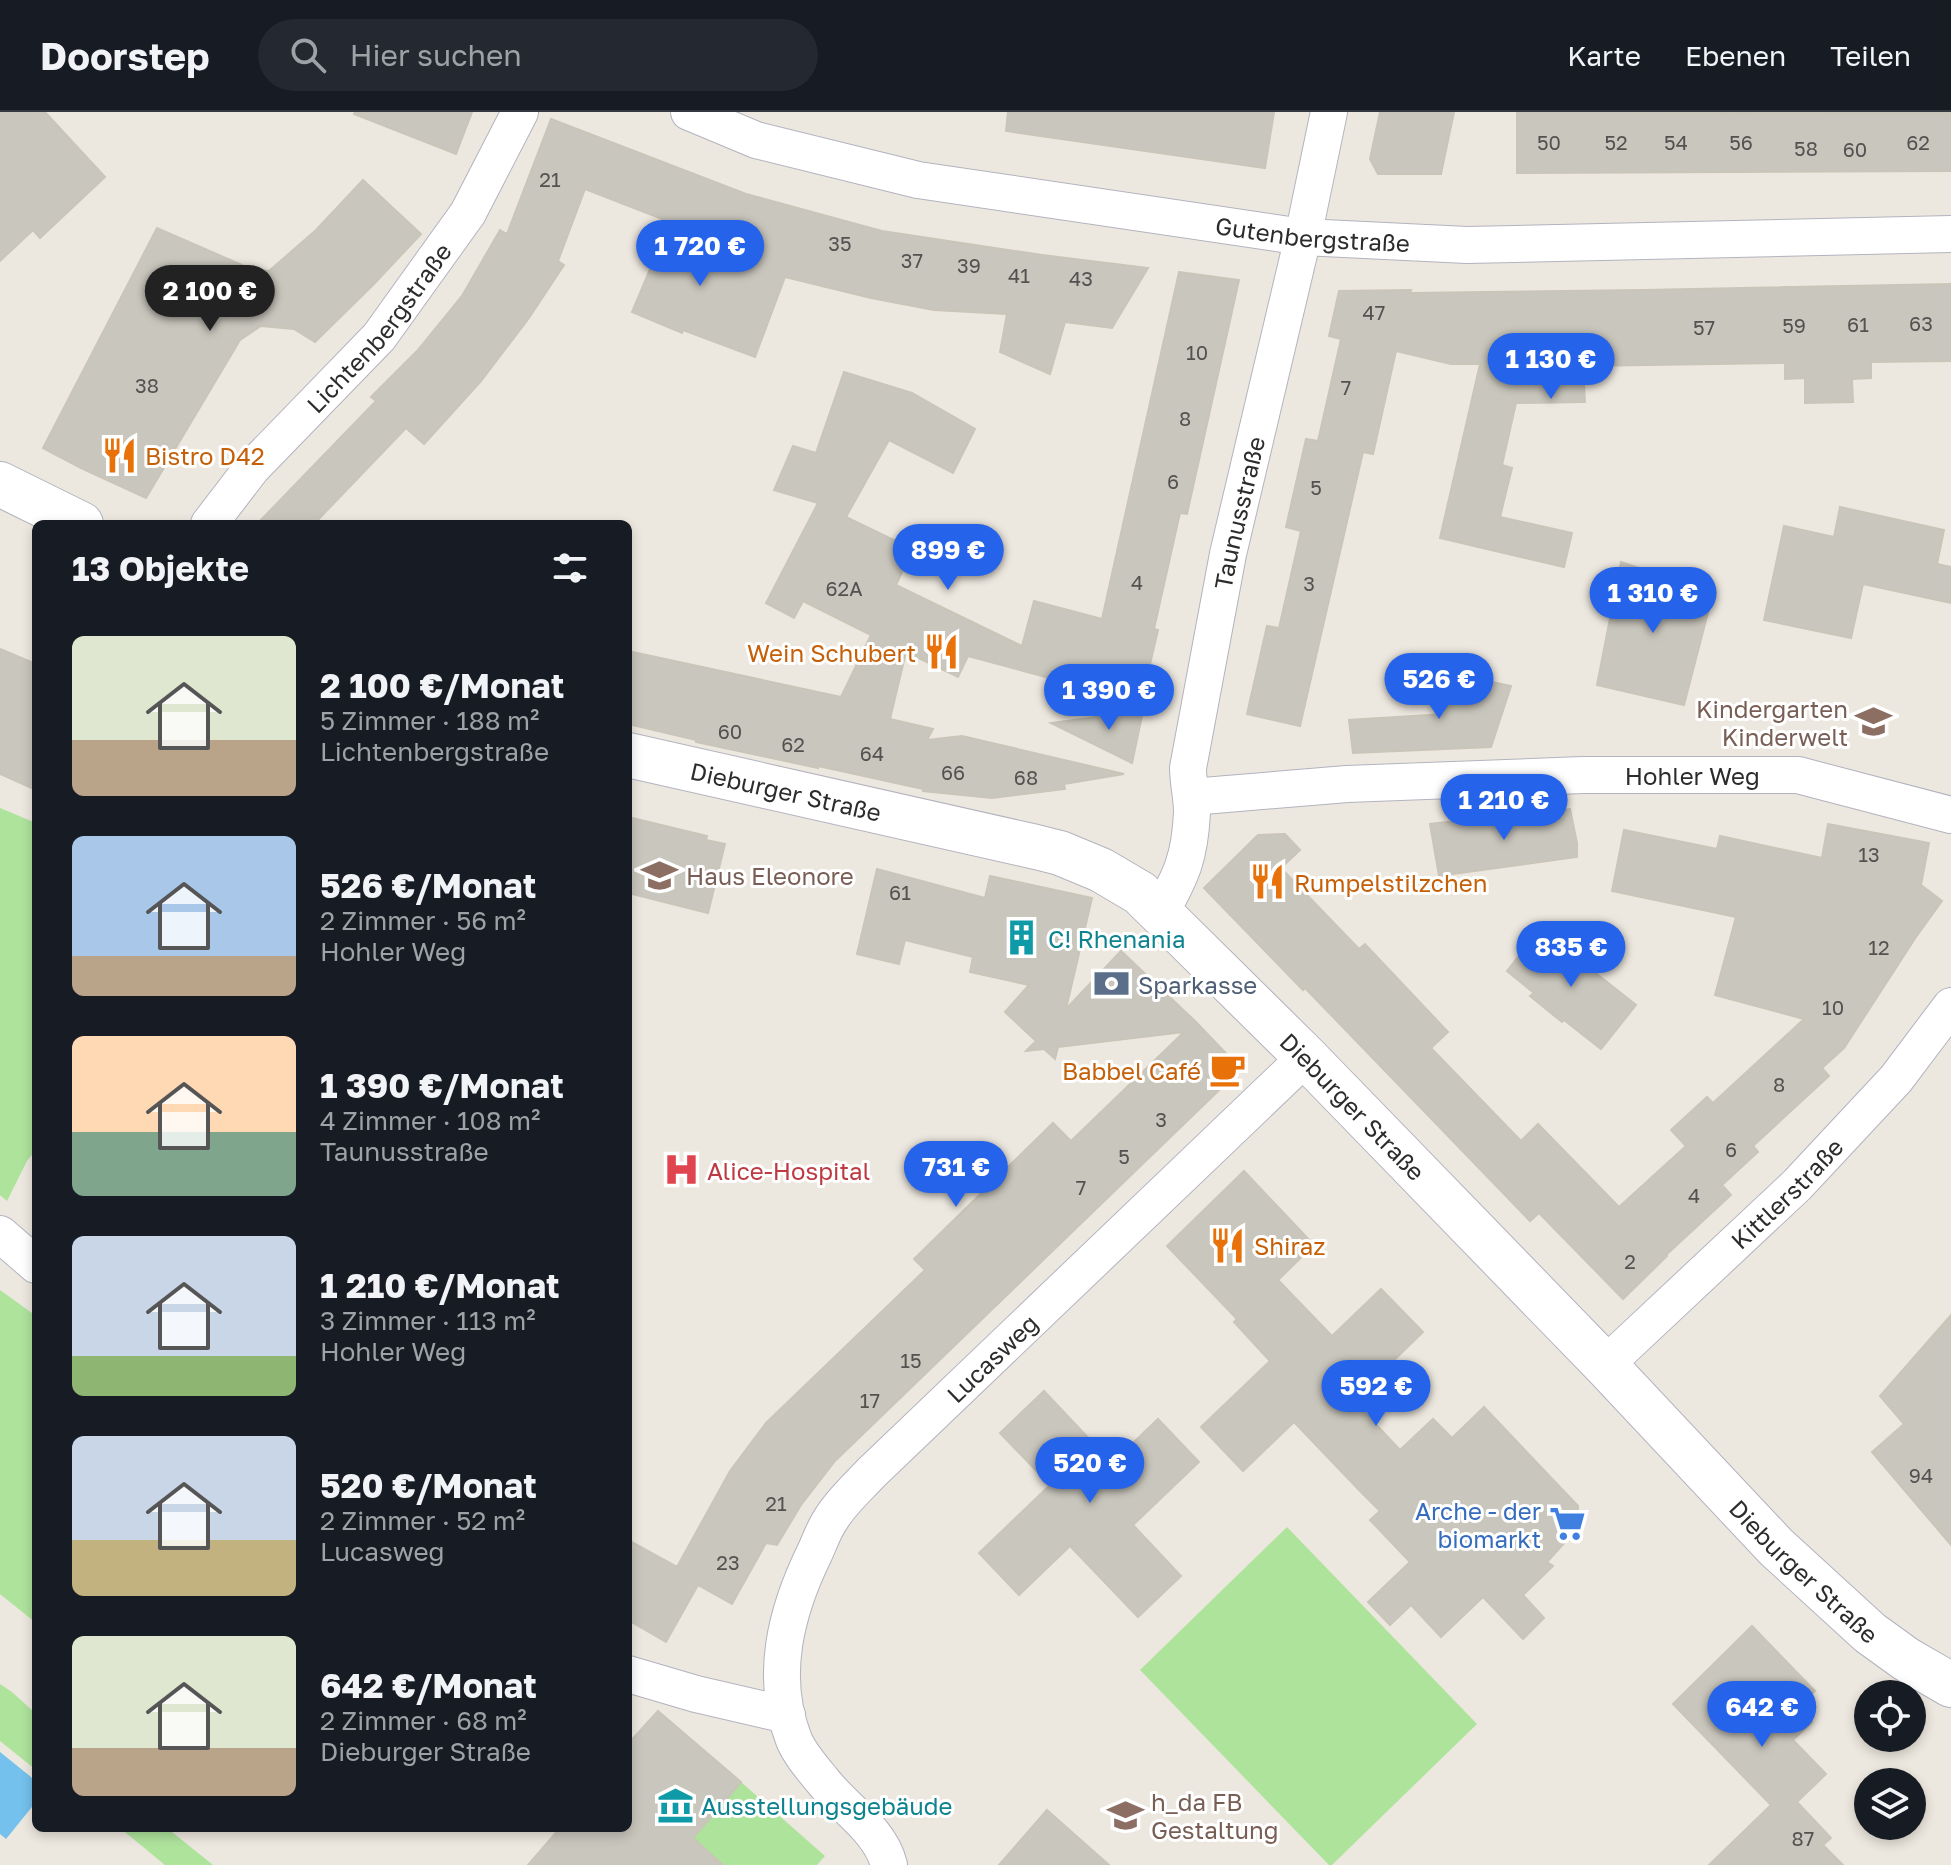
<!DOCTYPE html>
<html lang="de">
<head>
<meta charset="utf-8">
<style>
	:root { --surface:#171b24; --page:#242831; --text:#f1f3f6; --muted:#9ea1a6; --line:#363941; --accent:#2563eb }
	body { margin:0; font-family:"Golos Text",sans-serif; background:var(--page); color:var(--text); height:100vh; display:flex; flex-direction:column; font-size:30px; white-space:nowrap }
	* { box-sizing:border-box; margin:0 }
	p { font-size:26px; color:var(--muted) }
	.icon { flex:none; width:44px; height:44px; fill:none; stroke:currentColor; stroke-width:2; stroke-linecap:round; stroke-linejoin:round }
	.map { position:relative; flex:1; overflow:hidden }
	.panel { position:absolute; left:32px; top:408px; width:600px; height:1312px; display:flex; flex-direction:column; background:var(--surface); border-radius:12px; box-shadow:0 4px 12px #0003 }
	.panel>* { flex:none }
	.fabs { position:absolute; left:1854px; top:1568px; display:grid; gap:16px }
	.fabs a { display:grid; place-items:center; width:72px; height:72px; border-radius:50%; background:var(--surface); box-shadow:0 4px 12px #0003; font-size:40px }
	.price { position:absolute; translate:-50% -68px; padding:0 18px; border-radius:28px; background:var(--accent); color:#fff; font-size:26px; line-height:52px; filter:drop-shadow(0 2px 4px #0008) }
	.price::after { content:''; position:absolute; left:50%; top:48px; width:24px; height:18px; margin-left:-12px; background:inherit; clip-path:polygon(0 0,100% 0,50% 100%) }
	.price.on { background:#222; color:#fff }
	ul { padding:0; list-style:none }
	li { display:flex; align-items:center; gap:24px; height:200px; padding:0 40px }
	li span { display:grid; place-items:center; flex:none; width:224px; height:160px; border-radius:12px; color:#555 }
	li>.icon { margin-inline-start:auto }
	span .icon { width:96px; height:96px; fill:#fffc; stroke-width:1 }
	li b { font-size:34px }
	h2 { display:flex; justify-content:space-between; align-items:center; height:96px; padding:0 40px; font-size:34px }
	header { display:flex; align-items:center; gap:48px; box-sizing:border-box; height:112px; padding:0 40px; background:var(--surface); border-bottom:2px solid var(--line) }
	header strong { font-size:38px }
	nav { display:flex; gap:44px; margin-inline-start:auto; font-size:28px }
	.search { width:560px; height:72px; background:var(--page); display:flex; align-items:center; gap:20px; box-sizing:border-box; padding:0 28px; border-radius:44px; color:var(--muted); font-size:30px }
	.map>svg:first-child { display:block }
</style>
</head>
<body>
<header>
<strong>Doorstep</strong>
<div class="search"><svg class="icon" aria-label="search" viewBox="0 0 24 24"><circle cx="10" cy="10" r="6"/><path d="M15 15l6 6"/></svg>Hier suchen</div>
<nav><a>Karte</a><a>Ebenen</a><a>Teilen</a></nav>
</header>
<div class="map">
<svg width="1951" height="1753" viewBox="0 0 1951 1753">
	<rect width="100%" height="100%" fill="#ede8df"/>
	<g fill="#aee39c">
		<path d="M 0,696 L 36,711 L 36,1038 L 27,1049 L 7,1089 L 0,1083 Z"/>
		<path d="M 0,1178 L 36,1204 L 36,1511 L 0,1482 Z"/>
		<path d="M 1287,1415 L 1477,1612 L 1332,1753 L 1329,1753 L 1140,1558 Z"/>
		<path d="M 0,1572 L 12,1580 L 36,1602 L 36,1658 L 0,1629 Z"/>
		<path d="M 741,1670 L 825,1744 L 817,1753 L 721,1753 L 721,1751 L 693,1726 Z"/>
		<path d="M 120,1716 L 167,1716 L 213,1753 L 165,1753 Z"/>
	</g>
	<path fill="#74c1ed" d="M 0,1640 L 36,1669 L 36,1690 L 6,1727 L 0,1722 Z"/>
	<g fill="#c9c6bd" stroke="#c9c5b8" stroke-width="2">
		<path d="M 0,0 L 45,0 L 105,65 L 40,126 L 33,118 L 0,149 Z"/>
		<path d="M 355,0 L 472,0 L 456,42 L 354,2 Z"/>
		<path d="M 1008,0 L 1274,0 L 1265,56 L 1006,19 Z"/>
		<path d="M 1380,0 L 1454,0 L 1441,62 L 1378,62 L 1370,47 Z"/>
		<path d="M 1517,0 L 1951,1 L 1951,59 L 1517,61 Z"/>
		<path d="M 551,7 L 746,82 L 882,119 L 1042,143 L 1148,156 L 1112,216 L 1065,210 L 1050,262 L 1000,240 L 1007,202 L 934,198 L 871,186 L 785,165 L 755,245 L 683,218 L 682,221 L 632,200 L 670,110 L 585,77 L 558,149 L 564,153 L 529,206 L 481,269 L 424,332 L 406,316 L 314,412 L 257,412 L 376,289 L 371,285 L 418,238 L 462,184 L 500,118 L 507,122 Z"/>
		<path d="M 363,68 L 421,122 L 374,172 L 315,230 L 294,217 L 261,214 L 240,228 L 146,386 L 81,356 L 43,336 L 157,116 L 251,157 L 269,159 L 316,118 Z"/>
		<path d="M 1179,160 L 1239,168 L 1187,402 L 1180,401 L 1154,517 L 1158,518 L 1141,591 L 968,544 L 958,565 L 906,540 L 890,607 L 933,617 L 927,628 L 962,624 L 1124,662 L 1064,672 L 1065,677 L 992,686 L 923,679 L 923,677 L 818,654 L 818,656 L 696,630 L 696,628 L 628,612 L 628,539 L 841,585 L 871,523 L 803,489 L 794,506 L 766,491 L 818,391 L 774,378 L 793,334 L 816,341 L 844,260 L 912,281 L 975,317 L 953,361 L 889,328 L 846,405 L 898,430 L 895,438 L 909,445 L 896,473 L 1022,534 L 1034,489 L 1102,507 Z"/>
		<path d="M 1951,172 L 1951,249 L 1871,250 L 1871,266 L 1852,267 L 1853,290 L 1805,291 L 1805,266 L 1785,267 L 1785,251 L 1583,254 L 1585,290 L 1516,291 L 1502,353 L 1512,356 L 1500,405 L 1572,421 L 1564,455 L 1440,426 L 1480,252 L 1451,252 L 1396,239 L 1373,342 L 1363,340 L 1300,614 L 1247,602 L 1267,514 L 1279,516 L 1301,419 L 1286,415 L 1306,327 L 1318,329 L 1341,227 L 1329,224 L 1339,179 L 1411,178 L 1410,181 L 1643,178 Z"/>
		<path d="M 1840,395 L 1944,418 L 1937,452 L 1951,455 L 1951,491 L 1863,472 L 1851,526 L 1764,508 L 1784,414 L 1834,425 Z"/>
		<path d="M 1621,450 L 1713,481 L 1684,593 L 1597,573 Z"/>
		<path d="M 0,537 L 36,552 L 36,678 L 0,662 Z"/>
		<path d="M 1444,560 L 1511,574 L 1491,635 L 1353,641 L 1349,608 L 1445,602 Z"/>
		<path d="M 1143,599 L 1132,651 L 1051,611 Z"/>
		<path d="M 1570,697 L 1577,731 L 1577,745 L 1439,764 L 1430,712 Z"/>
		<path d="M 628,705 L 707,724 L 706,728 L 725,732 L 708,801 L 628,781 Z"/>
		<path d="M 1828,712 L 1929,731 L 1921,773 L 1942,789 L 1916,825 L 1844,936 L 1822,956 L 1829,964 L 1753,1034 L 1758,1040 L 1722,1073 L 1731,1083 L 1666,1143 L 1667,1144 L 1623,1187 L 1539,1101 L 1530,1109 L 1305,876 L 1303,878 L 1204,776 L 1258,723 L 1285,722 L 1300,738 L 1281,756 L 1359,837 L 1365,832 L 1448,920 L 1431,936 L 1521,1029 L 1538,1012 L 1619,1095 L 1686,1034 L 1671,1018 L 1707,985 L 1713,991 L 1804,907 L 1715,883 L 1736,805 L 1612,779 L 1624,718 L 1717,737 L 1720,724 L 1822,746 Z"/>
		<path d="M 877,757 L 985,786 L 990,764 L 1092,786 L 1066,897 L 1121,839 L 1195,909 L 1241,957 L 835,1349 L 801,1393 L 777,1433 L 766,1431 L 732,1492 L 698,1473 L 666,1530 L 628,1508 L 628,1428 L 677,1455 L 730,1359 L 766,1311 L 925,1158 L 914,1147 L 1053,1011 L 1071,1029 L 1184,920 L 1058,935 L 1055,947 L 1044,937 L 1026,939 L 1036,929 L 1005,900 L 1029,873 L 970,860 L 973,845 L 905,828 L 899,852 L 857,842 Z"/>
		<path d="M 1540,817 L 1636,893 L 1601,937 L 1564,908 L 1562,910 L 1530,884 L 1534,881 L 1507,859 Z"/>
		<path d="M 1244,1059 L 1314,1133 L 1278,1168 L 1332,1224 L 1381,1177 L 1423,1220 L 1353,1288 L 1400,1338 L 1433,1307 L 1452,1326 L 1484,1295 L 1578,1394 L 1577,1417 L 1547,1450 L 1553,1454 L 1523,1483 L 1544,1506 L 1523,1527 L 1483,1485 L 1441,1525 L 1411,1493 L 1390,1513 L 1368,1490 L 1410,1450 L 1370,1408 L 1380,1399 L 1359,1378 L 1294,1310 L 1243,1359 L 1201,1315 L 1270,1249 L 1234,1210 L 1237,1207 L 1167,1134 Z"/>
		<path d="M 1951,1203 L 1951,1433 L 1872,1340 L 1904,1312 L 1880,1284 Z"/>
		<path d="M 1044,1279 L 1112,1351 L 1158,1307 L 1199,1350 L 1133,1413 L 1181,1464 L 1138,1505 L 1070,1434 L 1019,1483 L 979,1441 L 1050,1373 L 1000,1321 Z"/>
		<path d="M 1752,1514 L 1815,1579 L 1798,1595 L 1812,1610 L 1793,1628 L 1826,1662 L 1797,1690 L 1831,1726 L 1823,1733 L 1843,1753 L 1709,1753 L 1771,1693 L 1673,1592 Z"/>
		<path d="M 658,1599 L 741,1670 L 693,1726 L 723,1753 L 528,1753 L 560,1716 L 628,1716 L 628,1632 Z"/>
		<path d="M 1047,1698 L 1109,1753 L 999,1753 Z"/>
	</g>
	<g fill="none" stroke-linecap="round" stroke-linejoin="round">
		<defs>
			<g id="street">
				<path id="s1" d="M 689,0 L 756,28 L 918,68 L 1303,125 L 1467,133 L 1951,122"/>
				<path id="s2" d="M 209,412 L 252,356 L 379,225 L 468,101 L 520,0"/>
				<path id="s3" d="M 1191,685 L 1347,672 L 1583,663 L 1798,663 L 1951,703"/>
				<path id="s4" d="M 1160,801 C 1182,763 1190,744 1192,700 C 1192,685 1188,671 1188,656 L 1228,442 L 1303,125 L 1329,0"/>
				<path d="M 0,1122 L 36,1153"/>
				<path id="s5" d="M 1605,1253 L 1797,1073 L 1896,967 L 1951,894"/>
				<path d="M 628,1562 L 696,1582 L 787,1603"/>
				<path id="s6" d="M 889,1753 C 880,1717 843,1696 822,1668 C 812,1656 800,1642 794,1628 C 769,1564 786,1499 815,1440 C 820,1429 824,1417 831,1407 C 841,1390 858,1375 871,1361 L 1306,945"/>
			</g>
			<g id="secondary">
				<path d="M 0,372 L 81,412"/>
				<path id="s7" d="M 628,643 L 1036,735 L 1060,741 L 1101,758 L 1140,781 L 1306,945 L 1605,1253 L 1776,1435 L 1870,1521 L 1906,1547 L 1951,1573"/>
			</g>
		</defs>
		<use href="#street" stroke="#b2b3bf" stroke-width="38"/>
		<use href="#secondary" stroke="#b2b3bf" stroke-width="46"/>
		<use href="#street" stroke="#fff" stroke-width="36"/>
		<use href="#secondary" stroke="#fff" stroke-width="44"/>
	</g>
	<defs>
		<symbol id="restaurant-bare" viewBox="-9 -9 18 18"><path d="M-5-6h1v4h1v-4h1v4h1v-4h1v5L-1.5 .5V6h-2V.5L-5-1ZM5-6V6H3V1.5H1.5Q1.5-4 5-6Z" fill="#e8710a" stroke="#fff" stroke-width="2.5" paint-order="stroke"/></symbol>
		<symbol id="school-bare" viewBox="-9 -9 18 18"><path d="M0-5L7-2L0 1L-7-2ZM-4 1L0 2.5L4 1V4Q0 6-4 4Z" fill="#8d6e63" stroke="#fff" stroke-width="2.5" paint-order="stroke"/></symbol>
		<symbol id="building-bare" viewBox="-9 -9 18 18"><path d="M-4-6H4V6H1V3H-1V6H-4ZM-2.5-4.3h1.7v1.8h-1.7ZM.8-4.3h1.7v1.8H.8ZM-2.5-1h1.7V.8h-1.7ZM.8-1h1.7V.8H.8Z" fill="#0f9aa8" stroke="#fff" stroke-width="2.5" paint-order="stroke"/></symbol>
		<symbol id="bank-bare" viewBox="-9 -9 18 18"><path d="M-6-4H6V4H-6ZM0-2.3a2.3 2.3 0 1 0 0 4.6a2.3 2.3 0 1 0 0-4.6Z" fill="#5c6f8a" stroke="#fff" stroke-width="2.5" paint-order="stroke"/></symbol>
		<symbol id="cafe-bare" viewBox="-9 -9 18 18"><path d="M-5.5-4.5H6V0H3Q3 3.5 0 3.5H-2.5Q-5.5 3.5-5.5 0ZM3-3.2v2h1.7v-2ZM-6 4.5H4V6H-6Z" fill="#e8710a" stroke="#fff" stroke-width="2.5" paint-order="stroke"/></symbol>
		<symbol id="hospital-bare" viewBox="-9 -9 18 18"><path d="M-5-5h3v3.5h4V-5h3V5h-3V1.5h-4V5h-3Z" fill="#e0444e" stroke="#fff" stroke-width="2.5" paint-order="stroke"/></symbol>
		<symbol id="supermarket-bare" viewBox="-9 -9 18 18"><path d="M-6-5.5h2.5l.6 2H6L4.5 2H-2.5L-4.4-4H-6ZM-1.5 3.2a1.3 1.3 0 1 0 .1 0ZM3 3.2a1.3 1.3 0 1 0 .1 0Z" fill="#3f7fe0" stroke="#fff" stroke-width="2.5" paint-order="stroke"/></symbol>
		<symbol id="museum-bare" viewBox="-9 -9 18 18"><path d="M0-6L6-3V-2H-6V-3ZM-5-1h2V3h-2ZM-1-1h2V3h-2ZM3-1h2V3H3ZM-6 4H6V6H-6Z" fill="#0f9aa8" stroke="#fff" stroke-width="2.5" paint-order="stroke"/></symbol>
		<symbol id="university-bare" viewBox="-9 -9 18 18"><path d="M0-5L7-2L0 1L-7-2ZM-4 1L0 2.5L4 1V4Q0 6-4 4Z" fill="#8d6e63" stroke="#fff" stroke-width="2.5" paint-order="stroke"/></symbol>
	</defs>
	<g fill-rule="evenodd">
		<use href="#restaurant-bare" x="94" y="318" width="51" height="51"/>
		<use href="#restaurant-bare" x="916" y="514" width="51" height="51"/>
		<use href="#school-bare" x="1848" y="584" width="51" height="51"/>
		<use href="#school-bare" x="634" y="738" width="51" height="51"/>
		<use href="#restaurant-bare" x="1242" y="744" width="51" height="51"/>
		<use href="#building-bare" x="996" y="800" width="51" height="51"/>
		<use href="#bank-bare" x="1086" y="846" width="51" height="51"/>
		<use href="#cafe-bare" x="1202" y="932" width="51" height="51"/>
		<use href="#hospital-bare" x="656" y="1032" width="51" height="51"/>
		<use href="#restaurant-bare" x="1202" y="1108" width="51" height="51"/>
		<use href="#supermarket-bare" x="1542" y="1386" width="51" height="51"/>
		<use href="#museum-bare" x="650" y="1668" width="51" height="51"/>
		<use href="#university-bare" x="1100" y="1678" width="51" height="51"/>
	</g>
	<g text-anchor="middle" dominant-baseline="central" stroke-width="6" stroke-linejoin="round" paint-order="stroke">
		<g font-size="20" fill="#535250">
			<text x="1549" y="30">50</text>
			<text x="1616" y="30">52</text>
			<text x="1676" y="30">54</text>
			<text x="1741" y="30">56</text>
			<text x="1918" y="30">62</text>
			<text x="1806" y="36">58</text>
			<text x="1855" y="37">60</text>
			<text x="550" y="67">21</text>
			<text x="840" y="131">35</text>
			<text x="912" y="148">37</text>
			<text x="969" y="153">39</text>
			<text x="1019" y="163">41</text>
			<text x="1081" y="166">43</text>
			<text x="1374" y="200">47</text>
			<text x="1921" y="211">63</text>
			<text x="1858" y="212">61</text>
			<text x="1794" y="213">59</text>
			<text x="1704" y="215">57</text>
			<text x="1197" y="240">10</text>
			<text x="147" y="273">38</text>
			<text x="1346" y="275">7</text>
			<text x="1185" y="306">8</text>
			<text x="1173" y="369">6</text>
			<text x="1316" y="375">5</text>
			<text x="1137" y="470">4</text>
			<text x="1309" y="471">3</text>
			<text x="844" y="476">62A</text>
			<text x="730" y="619">60</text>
			<text x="793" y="632">62</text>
			<text x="872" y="641">64</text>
			<text x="953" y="660">66</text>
			<text x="1026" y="665">68</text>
			<text x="1869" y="742">13</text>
			<text x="900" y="780">61</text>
			<text x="1879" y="835">12</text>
			<text x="1833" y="895">10</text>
			<text x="1779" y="972">8</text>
			<text x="1161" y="1007">3</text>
			<text x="1731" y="1037">6</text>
			<text x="1124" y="1044">5</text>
			<text x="1081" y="1075">7</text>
			<text x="1694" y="1083">4</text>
			<text x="1630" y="1149">2</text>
			<text x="911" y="1248">15</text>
			<text x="870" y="1288">17</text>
			<text x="1921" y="1363">94</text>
			<text x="776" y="1391">21</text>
			<text x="728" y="1450">23</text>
			<text x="1803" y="1726">87</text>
		</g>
		<g font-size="24" fill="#2c2c2c" stroke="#fff">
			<text stroke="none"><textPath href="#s1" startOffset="638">Gutenbergstraße</textPath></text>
			<text stroke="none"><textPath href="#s2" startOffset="260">Lichtenbergstraße</textPath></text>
			<text stroke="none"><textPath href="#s4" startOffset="412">Taunusstraße</textPath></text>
			<text stroke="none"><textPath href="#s3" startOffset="502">Hohler Weg</textPath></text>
			<text stroke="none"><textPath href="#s7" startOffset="162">Dieburger Straße</textPath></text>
			<text stroke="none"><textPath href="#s7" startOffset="834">Dieburger Straße</textPath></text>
			<text stroke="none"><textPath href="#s5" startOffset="250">Kittlerstraße</textPath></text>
			<text stroke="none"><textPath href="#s6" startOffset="618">Lucasweg</textPath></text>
			<text stroke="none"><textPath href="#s7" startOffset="1482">Dieburger Straße</textPath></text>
		</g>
		<g font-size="24" fill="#c56008" stroke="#fff" text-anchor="start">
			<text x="145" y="343">Bistro D42</text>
			<text x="916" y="540" text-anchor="end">Wein Schubert</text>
			<text x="1294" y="770">Rumpelstilzchen</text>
			<text x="1201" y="958" text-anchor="end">Babbel Café</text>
			<text x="1254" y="1133">Shiraz</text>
		</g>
		<g font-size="24" fill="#785e54" stroke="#fff" text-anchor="start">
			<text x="1848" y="596" text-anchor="end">Kindergarten<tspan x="1848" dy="28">Kinderwelt</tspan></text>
			<text x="686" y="763">Haus Eleonore</text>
			<text x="1151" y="1689">h_da FB<tspan x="1151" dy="28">Gestaltung</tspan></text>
		</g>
		<g font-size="24" fill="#0d838f" stroke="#fff" text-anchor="start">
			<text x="1048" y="826">C! Rhenania</text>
			<text x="701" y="1693">Ausstellungsgebäude</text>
		</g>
		<g font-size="24" fill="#4e5e75" stroke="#fff" text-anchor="start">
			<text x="1138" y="872">Sparkasse</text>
		</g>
		<g font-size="24" fill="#be3a42" stroke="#fff" text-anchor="start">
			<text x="707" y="1058">Alice-Hospital</text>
		</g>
		<g font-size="24" fill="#366cbe" stroke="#fff" text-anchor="end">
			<text x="1541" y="1398">Arche - der<tspan x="1541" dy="28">biomarkt</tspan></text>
		</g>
	</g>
</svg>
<div class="fabs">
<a><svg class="icon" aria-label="locate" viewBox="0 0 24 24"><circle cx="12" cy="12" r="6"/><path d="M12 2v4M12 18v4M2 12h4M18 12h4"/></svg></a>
<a><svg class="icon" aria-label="layers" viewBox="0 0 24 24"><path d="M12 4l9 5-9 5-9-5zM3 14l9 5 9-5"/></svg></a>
</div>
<b class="price" style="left:700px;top:176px">1 720 €</b>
<b class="price on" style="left:210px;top:221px">2 100 €</b>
<b class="price" style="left:1551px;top:289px">1 130 €</b>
<b class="price" style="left:948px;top:480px">899 €</b>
<b class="price" style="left:1653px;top:523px">1 310 €</b>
<b class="price" style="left:1439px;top:609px">526 €</b>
<b class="price" style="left:1109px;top:620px">1 390 €</b>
<b class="price" style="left:1504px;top:730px">1 210 €</b>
<b class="price" style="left:1571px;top:877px">835 €</b>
<b class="price" style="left:956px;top:1097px">731 €</b>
<b class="price" style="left:1376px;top:1316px">592 €</b>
<b class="price" style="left:1090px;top:1393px">520 €</b>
<b class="price" style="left:1762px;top:1637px">642 €</b>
<section class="panel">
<h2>13 Objekte<svg class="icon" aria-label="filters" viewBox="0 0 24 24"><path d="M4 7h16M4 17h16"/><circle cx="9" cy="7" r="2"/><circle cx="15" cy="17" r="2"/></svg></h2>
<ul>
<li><span style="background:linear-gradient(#dfe7d0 65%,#b9a48a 0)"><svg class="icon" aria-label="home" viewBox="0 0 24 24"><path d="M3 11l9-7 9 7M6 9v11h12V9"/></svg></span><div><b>2 100 €/Monat</b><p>5 Zimmer · 188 m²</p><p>Lichtenbergstraße</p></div></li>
<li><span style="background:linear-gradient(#a9c7e8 75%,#b9a48a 0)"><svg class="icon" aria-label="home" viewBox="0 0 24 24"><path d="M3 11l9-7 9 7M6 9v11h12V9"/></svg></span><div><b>526 €/Monat</b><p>2 Zimmer · 56 m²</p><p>Hohler Weg</p></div></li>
<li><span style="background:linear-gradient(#ffd9b3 60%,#7fa58c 0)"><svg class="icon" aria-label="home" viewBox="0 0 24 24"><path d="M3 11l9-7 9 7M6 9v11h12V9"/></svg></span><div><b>1 390 €/Monat</b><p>4 Zimmer · 108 m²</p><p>Taunusstraße</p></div></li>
<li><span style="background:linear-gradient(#c9d6e8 75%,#8fb573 0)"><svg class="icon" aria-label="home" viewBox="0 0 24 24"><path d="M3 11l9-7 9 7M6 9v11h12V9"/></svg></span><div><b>1 210 €/Monat</b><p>3 Zimmer · 113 m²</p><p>Hohler Weg</p></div></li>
<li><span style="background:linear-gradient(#c9d6e8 65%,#c2b280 0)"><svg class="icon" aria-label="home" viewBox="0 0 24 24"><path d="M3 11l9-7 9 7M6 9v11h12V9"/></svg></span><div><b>520 €/Monat</b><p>2 Zimmer · 52 m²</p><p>Lucasweg</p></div></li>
<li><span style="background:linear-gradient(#dfe7d0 70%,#b9a48a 0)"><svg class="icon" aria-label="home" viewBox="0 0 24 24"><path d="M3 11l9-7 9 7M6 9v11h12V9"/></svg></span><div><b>642 €/Monat</b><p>2 Zimmer · 68 m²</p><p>Dieburger Straße</p></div></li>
</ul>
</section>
</div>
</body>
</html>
